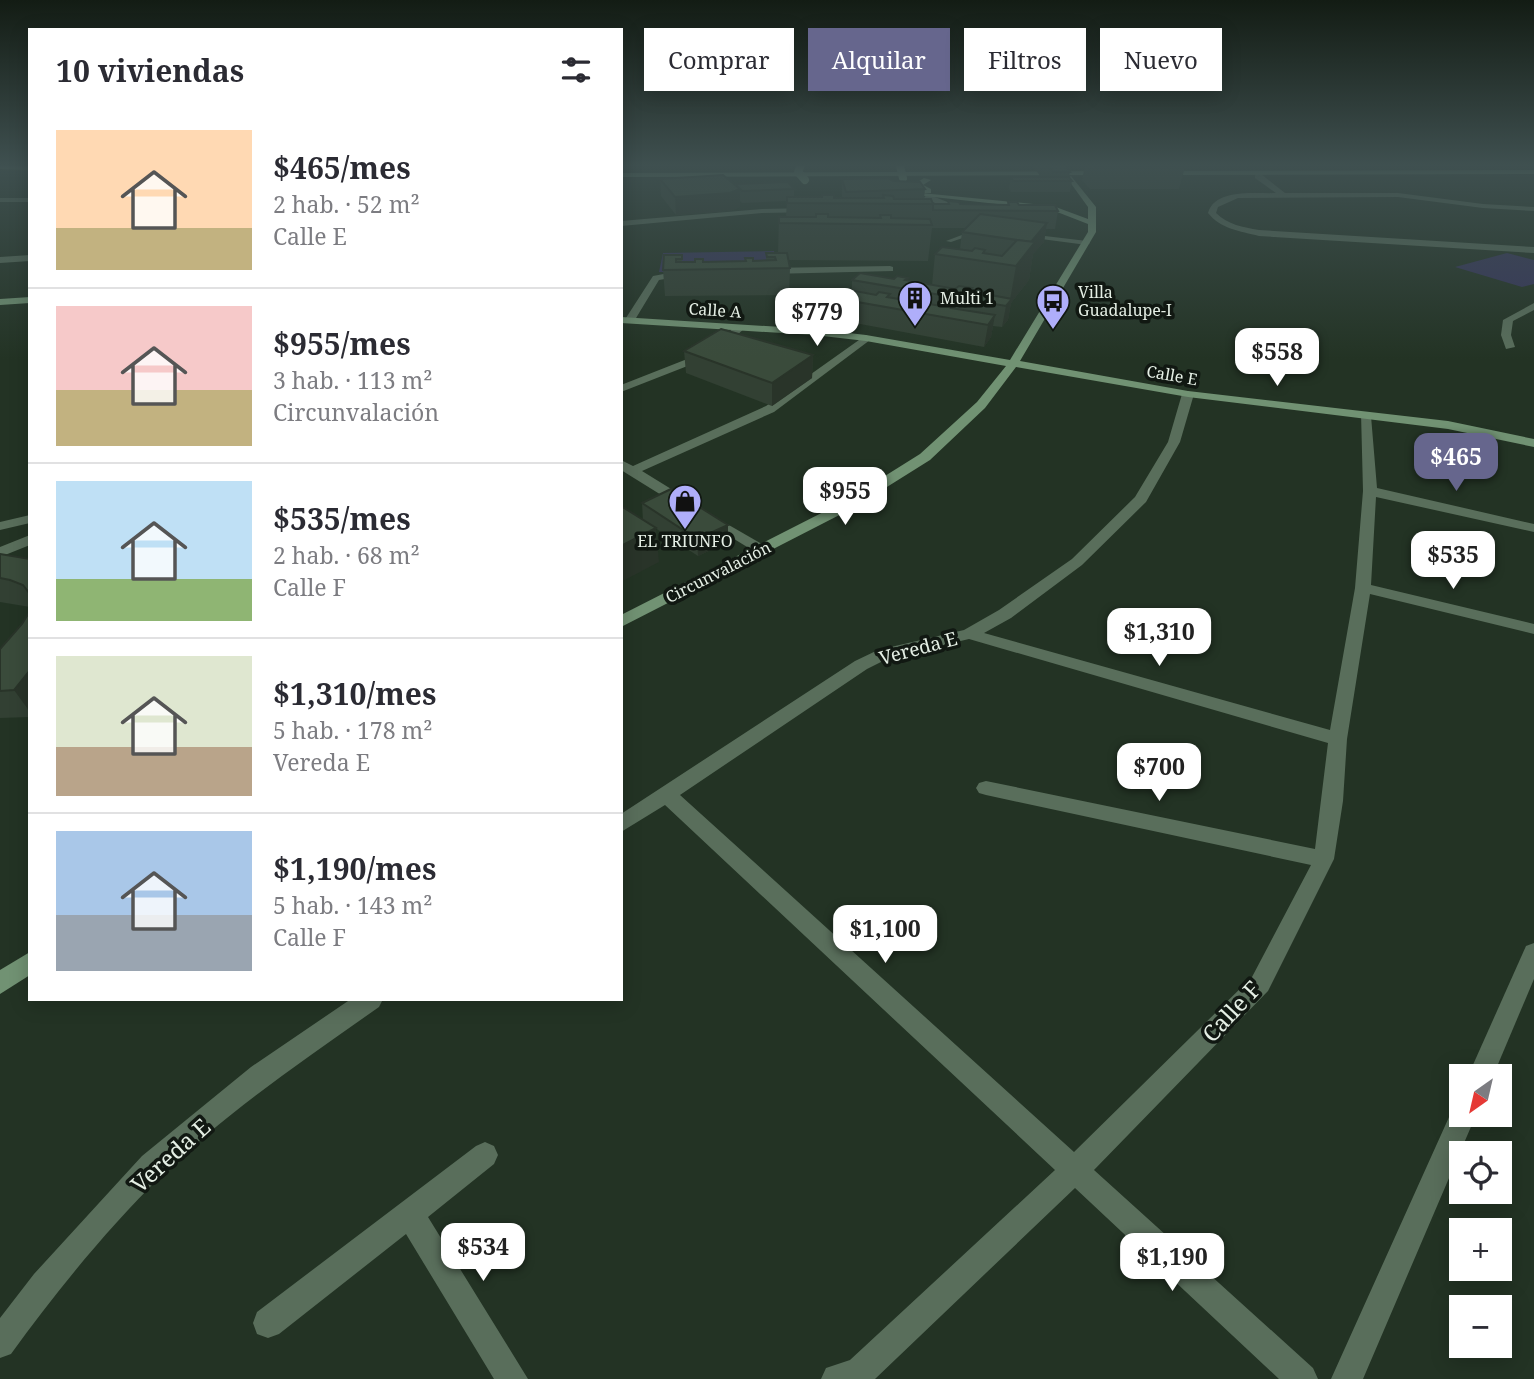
<!DOCTYPE html>
<html lang="es">
<head>
<meta charset="utf-8">
<style>
	:root { --surface:#fff; --page:#f2f2f3; --text:#2b2b33; --muted:#7c7c81; --line:#e1e1e2; --accent:#66668d }
	body { margin:0; font-family:"Noto Serif",serif; background:var(--page); color:var(--text); height:100vh; display:flex; flex-direction:column; font-size:26px; white-space:nowrap }
	* { box-sizing:border-box; margin:0 }
	p { font-size:23px; color:var(--muted) }
	.icon { flex:none; width:38px; height:38px; fill:none; stroke:currentColor; stroke-width:2; stroke-linecap:round; stroke-linejoin:round }
	.map { position:relative; flex:1; overflow:hidden }
	.details { position:absolute; left:28px; top:28px; width:595px; height:973px; display:flex; flex-direction:column; background:var(--surface); border-radius:0px; box-shadow:0 4px 18px #0003 }
	.details>* { flex:none }
	.hud { position:absolute; left:644px; top:28px; width:665px; height:63px; display:flex; gap:14px }
	.needle { width:46px; rotate:214deg }
	.controls { position:absolute; left:1449px; top:1064px; display:grid; gap:14px }
	.controls a { display:grid; place-items:center; width:63px; height:63px; border-radius:0px; background:var(--surface); box-shadow:0 4px 18px #0003; font-size:35px }
	.price { position:absolute; translate:-50% -60px; padding:0 16px; border-radius:14px; background:#fff; color:#222; font-size:23px; line-height:46px; filter:drop-shadow(0 2px 4px #0008) }
	.price::after { content:''; position:absolute; left:50%; top:42px; width:21px; height:16px; margin-left:-10px; background:inherit; clip-path:polygon(0 0,100% 0,50% 100%) }
	.price.selected { background:var(--accent); color:#fff }
	ul { padding:0; list-style:none }
	li { display:flex; align-items:center; gap:21px; height:175px; padding:0 28px }
	li+li { border-top:2px solid var(--line) }
	li span { display:grid; place-items:center; flex:none; width:196px; height:140px; border-radius:0px; color:#555 }
	li>.icon { margin-inline-start:auto }
	span .icon { width:84px; height:84px; fill:#fffc; stroke-width:1 }
	li b { font-size:30px }
	h2 { display:flex; justify-content:space-between; align-items:center; height:84px; padding:0 28px; font-size:30px }
	.tag { padding:0 24px; border-radius:0px; background:var(--surface); box-shadow:0 4px 18px #0003; font-size:24px; line-height:63px }
	.tag.selected { background:var(--accent); color:#fff }
	.map>svg:first-child { display:block }
</style>
</head>
<body>
<div class="map">
<svg width="1534" height="1379" viewBox="0 0 1534 1379">
	<rect width="100%" height="100%" fill="#233324"/>
	<g fill="#36355b">
		<path d="M 774,251 L 778,270 L 659,272 L 663,253 Z"/>
		<path d="M 1507,253 L 1534,260 L 1534,284 L 1522,287 L 1455,267 Z"/>
	</g>
	<g fill="none" stroke-linecap="round" stroke-linejoin="round">
		<g fill="#596e5b" fill-rule="evenodd">
			<path d="M 975,230 L 977,233 L 951,242 L 946,241 Z"/>
			<path d="M 1028,234 L 1087,241 L 1090,243 L 1087,245 L 1026,237 Z"/>
		</g>
		<g fill="#596e5b" fill-rule="evenodd">
			<path d="M 1255,174 L 1261,174 L 1285,193 L 1398,193 L 1483,204 L 1534,207 L 1534,211 L 1483,208 L 1398,197 L 1238,198 L 1218,207 L 1216,213 C 1228,225 1243,227 1259,230 L 1534,247 L 1534,253 L 1259,236 C 1240,231 1221,229 1208,213 C 1215,188 1256,194 1276,193 L 1255,178 Z"/>
			<path d="M 927,194 L 950,203 L 951,205 L 944,207 L 924,198 Z"/>
			<rect x="0" y="198" width="30" height="4"/>
			<path d="M 810,208 L 813,212 L 762,213 L 621,226 L 621,221 L 762,209 Z"/>
			<path d="M 30,255 L 30,261 L 0,263 L 0,257 Z"/>
			<path d="M 890,266 L 893,267 L 893,271 L 769,274 L 764,271 L 769,268 Z"/>
			<path d="M 685,270 L 688,271 L 688,275 L 659,280 L 633,323 L 625,323 L 624,321 L 653,276 Z"/>
			<path d="M 1534,303 L 1534,310 L 1513,321 L 1511,335 L 1515,347 L 1506,349 L 1501,335 L 1503,320 Z"/>
			<path d="M 736,326 L 745,328 L 713,356 L 621,392 L 621,385 L 705,352 Z"/>
			<path d="M 866,335 L 871,338 L 870,340 L 774,412 L 642,471 L 689,500 L 689,506 L 679,506 L 621,470 L 621,460 L 633,466 L 766,406 Z"/>
			<path d="M 1188,391 L 1194,394 L 1180,442 L 1146,502 L 1082,565 L 1011,618 L 984,633 L 1330,730 L 1355,588 L 1363,491 L 1361,413 L 1371,416 L 1377,488 L 1534,524 L 1534,532 L 1376,497 L 1371,585 L 1534,624 L 1534,634 L 1370,594 L 1347,739 L 1343,801 L 1334,859 L 1268,991 L 1094,1170 L 1313,1368 L 1318,1379 L 1279,1379 L 1075,1188 L 875,1379 L 821,1379 L 826,1368 L 850,1360 L 1055,1170 L 665,805 L 621,832 L 621,814 L 855,661 L 878,650 L 964,630 L 999,610 L 1072,559 L 1135,497 L 1168,442 L 1182,394 ZM 969,639 L 1328,743 L 1315,849 L 986,781 L 979,783 L 976,788 L 979,793 L 986,795 L 1311,865 L 1252,977 L 1074,1152 L 680,795 L 867,669 L 889,658 Z"/>
			<path d="M 708,513 L 767,547 L 769,550 L 762,554 L 757,553 L 703,520 L 701,517 Z"/>
			<path d="M 30,515 L 30,523 L 0,530 L 0,522 Z"/>
			<path d="M 30,535 L 30,545 L 0,557 L 0,547 Z"/>
			<path d="M 1534,943 L 1534,979 L 1493,1076 L 1468,1076 L 1526,946 Z"/>
			<path d="M 351,999 L 383,999 L 379,1007 C 305,1059 227,1112 161,1176 C 107,1229 56,1292 11,1354 L 0,1358 L 0,1318 L 34,1274 L 142,1156 L 251,1067 Z"/>
			<path d="M 1461,1103 L 1461,1115 L 1476,1115 L 1363,1379 L 1331,1379 L 1454,1106 Z"/>
			<path d="M 485,1142 L 494,1146 L 498,1155 L 494,1164 L 428,1217 L 528,1379 L 494,1379 L 406,1234 L 279,1334 L 268,1338 L 257,1334 L 253,1323 L 257,1312 L 476,1146 Z"/>
		</g>
		<g fill="#719273" fill-rule="evenodd">
			<path d="M 1071,176 L 1096,207 L 1096,232 L 1020,361 L 1188,391 L 1448,421 L 1534,439 L 1534,447 L 1448,429 L 1188,397 L 1016,367 L 985,408 L 930,460 L 855,507 L 621,627 L 621,615 L 845,501 L 920,454 L 977,402 L 1006,366 L 866,341 L 814,335 L 621,323 L 621,317 L 814,329 L 866,335 L 1010,360 L 1088,232 L 1088,224 L 1052,210 L 897,193 L 901,191 L 1053,206 L 1088,219 L 1088,207 L 1067,178 Z"/>
			<path d="M 924,178 L 931,180 L 923,185 L 931,189 L 931,193 L 925,193 L 913,185 Z"/>
			<path d="M 30,297 L 30,303 L 0,305 L 0,299 Z"/>
			<path d="M 30,952 L 30,975 L 0,994 L 0,970 Z"/>
		</g>
		<g fill="#83ae86" fill-rule="evenodd">
			<path d="M 0,165 L 30,166 L 30,170 L 0,169 Z"/>
			<path d="M 1534,170 L 1534,174 L 1160,175 L 1156,173 L 1160,171 Z"/>
			<path d="M 1110,171 L 1107,175 L 621,177 L 621,173 Z"/>
		</g>
		<g stroke="#83ae86" stroke-width="8">
			<path d="M 801,165 L 798,172 L 805,180"/>
			<path d="M 900,166 L 903,178"/>
		</g>
	</g>
	<g fill="#324033">
		<path d="M 1032,165 L 1065,165 L 1070,172 L 1069,177 L 1072,181 L 1070,192 L 1011,192 L 1009,188 L 1011,177 L 1041,177 Z"/>
		<path d="M 1085,165 L 1183,165 L 1185,167 L 1179,189 L 1090,189 L 1082,180 Z"/>
		<path d="M 660,179 L 794,189 L 794,197 L 842,198 L 842,179 L 893,181 L 925,189 L 924,199 L 933,204 L 948,204 L 948,201 L 960,204 L 1007,205 L 1008,202 L 1019,205 L 1058,211 L 1055,229 L 1046,229 L 1044,242 L 1033,254 L 1029,280 L 1011,303 L 1008,320 L 1002,327 L 993,326 L 991,337 L 984,347 L 828,318 L 829,297 L 852,290 L 852,280 L 908,278 L 907,281 L 932,285 L 935,254 L 960,249 L 962,232 L 966,228 L 932,228 L 928,261 L 788,260 L 790,268 L 789,295 L 665,296 L 663,270 L 682,255 L 682,262 L 703,262 L 766,261 L 766,253 L 778,253 L 779,217 L 786,217 L 787,201 L 742,203 L 740,201 L 740,207 L 730,211 L 676,215 L 661,196 Z"/>
		<path d="M 684,351 L 813,355 L 812,378 L 772,406 L 686,373 Z"/>
		<path d="M 642,503 L 728,525 L 728,542 L 698,556 L 643,520 Z"/>
		<path d="M 0,554 L 30,559 L 30,607 L 0,602 Z"/>
		<path d="M 30,611 L 30,717 L 0,718 L 0,649 L 22,624 Z"/>
	</g>
	<g fill="#293429">
		<path d="M 740,189 L 740,207 L 730,211 L 676,215 L 675,197 Z"/>
		<path d="M 1047,223 L 1044,242 L 1033,254 L 1029,280 L 1011,303 L 1008,320 L 1002,327 L 1006,306 L 1010,300 L 1016,266 L 1030,242 Z"/>
		<path d="M 995,315 L 991,337 L 984,347 L 988,325 Z"/>
		<path d="M 813,355 L 812,378 L 772,406 L 772,383 Z"/>
		<path d="M 728,525 L 728,542 L 698,556 L 697,539 Z"/>
		<path d="M 656,528 L 659,562 L 621,582 L 621,546 Z"/>
		<path d="M 30,670 L 30,712 L 14,690 Z"/>
	</g>
	<g fill="#3a4b3b" stroke="#293429" stroke-width="2">
		<path d="M 1048,165 L 1065,165 L 1070,172 L 1053,172 Z"/>
		<path d="M 1093,165 L 1183,165 L 1185,167 L 1095,167 Z"/>
		<path d="M 723,175 L 740,189 L 730,193 L 675,197 L 660,179 Z"/>
		<path d="M 1011,177 L 1069,177 L 1072,181 L 1013,181 Z"/>
		<path d="M 888,178 L 893,181 L 920,182 L 925,189 L 846,192 L 842,179 Z"/>
		<path d="M 788,182 L 794,189 L 742,191 L 735,184 Z"/>
		<path d="M 822,195 L 834,195 L 834,198 L 884,198 L 883,195 L 893,196 L 894,199 L 931,199 L 933,204 L 787,203 L 787,197 L 822,197 Z"/>
		<path d="M 948,201 L 959,202 L 960,204 L 1009,205 L 1008,202 L 1017,202 L 1019,205 L 1055,205 L 1058,211 L 933,210 L 933,204 L 949,204 Z"/>
		<path d="M 816,214 L 828,214 L 828,217 L 881,218 L 880,215 L 891,215 L 891,218 L 930,219 L 932,225 L 779,223 L 779,217 L 816,217 Z"/>
		<path d="M 980,214 L 1047,223 L 1031,242 L 962,232 Z"/>
		<path d="M 1017,240 L 1035,242 L 1016,266 L 935,254 L 942,247 L 972,251 L 975,248 L 985,250 L 983,253 L 1002,256 Z"/>
		<path d="M 766,253 L 787,253 L 790,268 L 663,270 L 664,255 L 682,255 L 682,259 L 676,259 L 676,262 L 695,262 L 695,259 L 703,259 L 703,262 L 746,261 L 745,258 L 753,258 L 753,261 L 776,260 L 775,257 L 767,257 Z"/>
		<path d="M 860,273 L 894,279 L 897,276 L 908,278 L 905,280 L 955,289 L 959,286 L 972,288 L 969,291 L 1012,299 L 1006,306 L 852,280 Z"/>
		<path d="M 839,288 L 876,295 L 879,292 L 890,294 L 887,297 L 941,306 L 944,303 L 954,304 L 951,308 L 995,315 L 988,325 L 829,297 Z"/>
		<path d="M 721,329 L 813,355 L 772,383 L 684,351 Z"/>
		<path d="M 671,489 L 728,525 L 697,539 L 642,503 Z"/>
		<path d="M 621,506 L 656,528 L 621,546 Z"/>
		<path d="M 0,554 L 30,559 L 30,594 L 23,585 L 10,580 L 0,578 Z"/>
		<path d="M 30,611 L 30,670 L 14,690 L 0,691 L 0,649 L 22,624 Z"/>
	</g>
	<linearGradient id="sky" x2="0" y2="1"><stop stop-color="#131c14"/><stop offset="0.46" stop-color="#3f5050"/><stop offset="1" stop-color="#3f5050" stop-opacity="0"/></linearGradient>
	<rect width="1534" height="359" fill="url(#sky)"/>
	<defs>
		<symbol id="building-pin" viewBox="-11 -11 22 30"><path d="M0 17L-7.5 6A9.5 9.5 0 1 1 7.5 6Z" fill="#afaefa" stroke="#111812"/><path d="M-4-6H4V6H1V3H-1V6H-4ZM-2.5-4.3h1.7v1.8h-1.7ZM.8-4.3h1.7v1.8H.8ZM-2.5-1h1.7V.8h-1.7ZM.8-1h1.7V.8H.8Z" fill="#111"/></symbol>
		<symbol id="bus-pin" viewBox="-11 -11 22 30"><path d="M0 17L-7.5 6A9.5 9.5 0 1 1 7.5 6Z" fill="#afaefa" stroke="#111812"/><path d="M-5-6H5V4H4V6H2V4H-2V6H-4V4H-5ZM-3.5-4V0h7V-4ZM-3.5 1.2v1.5H-2V1.2ZM2 1.2v1.5H3.5V1.2Z" fill="#111"/></symbol>
		<symbol id="shop-pin" viewBox="-11 -11 22 30"><path d="M0 17L-7.5 6A9.5 9.5 0 1 1 7.5 6Z" fill="#afaefa" stroke="#111812"/><path d="M-5-2.5h2.3a2.7 3.5 0 0 1 5.4 0H5L5.5 6h-11ZM-1.5-2.5h3a1.5 2.3 0 0 0-3 0Z" fill="#111"/></symbol>
	</defs>
	<g fill-rule="evenodd">
		<use href="#building-pin" x="896" y="279" width="38" height="52"/>
		<use href="#bus-pin" x="1034" y="282" width="38" height="52"/>
		<use href="#shop-pin" x="666" y="482" width="38" height="52"/>
	</g>
	<g text-anchor="middle" dominant-baseline="central" stroke-width="7" stroke-linejoin="round" paint-order="stroke">
		<g font-size="16" fill="#e5efe5" stroke="#111812" text-anchor="start">
			<text x="1078" y="292">Villa<tspan x="1078" dy="18">Guadalupe-I</tspan></text>
			<text x="940" y="298">Multi 1</text>
			<text x="685" y="541" text-anchor="middle">EL TRIUNFO</text>
		</g>
		<g font-size="16" fill="#e5efe5" stroke="#111812">
			<text transform="translate(715 310) rotate(4)">Calle A</text>
			<text transform="translate(1172 375) rotate(10)">Calle E</text>
			<text transform="translate(718 572) rotate(-27)">Circunvalación</text>
		</g>
		<g font-size="19" fill="#e5efe5" stroke="#111812">
			<text transform="translate(918 648) rotate(-15)">Vereda E</text>
		</g>
		<g font-size="23" fill="#e5efe5" stroke="#111812">
			<text transform="translate(1231 1011) rotate(-47)">Calle F</text>
			<text transform="translate(170 1155) rotate(-42)">Vereda E</text>
		</g>
	</g>
</svg>
<div class="controls">
<a><svg class="needle" viewBox="-14 -14 28 28"><path d="M0-13l5 13h-10z" fill="#e53935"/><path d="M0 13l5-13h-10z" fill="#7c7c81"/></svg></a>
<a><svg class="icon" aria-label="locate" viewBox="0 0 24 24"><circle cx="12" cy="12" r="6"/><path d="M12 2v4M12 18v4M2 12h4M18 12h4"/></svg></a>
<a>+</a>
<a>−</a>
</div>
<b class="price" style="left:817px;top:348px">$779</b>
<b class="price" style="left:1277px;top:388px">$558</b>
<b class="price selected" style="left:1456px;top:493px">$465</b>
<b class="price" style="left:845px;top:527px">$955</b>
<b class="price" style="left:1453px;top:591px">$535</b>
<b class="price" style="left:1159px;top:668px">$1,310</b>
<b class="price" style="left:1159px;top:803px">$700</b>
<b class="price" style="left:885px;top:965px">$1,100</b>
<b class="price" style="left:483px;top:1283px">$534</b>
<b class="price" style="left:1172px;top:1293px">$1,190</b>
<div class="hud">
<a class="tag">Comprar</a>
<a class="tag selected">Alquilar</a>
<a class="tag">Filtros</a>
<a class="tag">Nuevo</a>
</div>
<section class="details">
<h2>10 viviendas<svg class="icon" aria-label="filters" viewBox="0 0 24 24"><path d="M4 7h16M4 17h16"/><circle cx="9" cy="7" r="2"/><circle cx="15" cy="17" r="2"/></svg></h2>
<ul>
<li><span style="background:linear-gradient(#ffd9b3 70%,#c2b280 0)"><svg class="icon" aria-label="home" viewBox="0 0 24 24"><path d="M3 11l9-7 9 7M6 9v11h12V9"/></svg></span><div><b>$465/mes</b><p>2 hab. · 52 m²</p><p>Calle E</p></div></li>
<li><span style="background:linear-gradient(#f6c9c9 60%,#c2b280 0)"><svg class="icon" aria-label="home" viewBox="0 0 24 24"><path d="M3 11l9-7 9 7M6 9v11h12V9"/></svg></span><div><b>$955/mes</b><p>3 hab. · 113 m²</p><p>Circunvalación</p></div></li>
<li><span style="background:linear-gradient(#bfe0f5 70%,#8fb573 0)"><svg class="icon" aria-label="home" viewBox="0 0 24 24"><path d="M3 11l9-7 9 7M6 9v11h12V9"/></svg></span><div><b>$535/mes</b><p>2 hab. · 68 m²</p><p>Calle F</p></div></li>
<li><span style="background:linear-gradient(#dfe7d0 65%,#b9a48a 0)"><svg class="icon" aria-label="home" viewBox="0 0 24 24"><path d="M3 11l9-7 9 7M6 9v11h12V9"/></svg></span><div><b>$1,310/mes</b><p>5 hab. · 178 m²</p><p>Vereda E</p></div></li>
<li><span style="background:linear-gradient(#a9c7e8 60%,#9aa5b1 0)"><svg class="icon" aria-label="home" viewBox="0 0 24 24"><path d="M3 11l9-7 9 7M6 9v11h12V9"/></svg></span><div><b>$1,190/mes</b><p>5 hab. · 143 m²</p><p>Calle F</p></div></li>
</ul>
</section>
</div>
</body>
</html>
